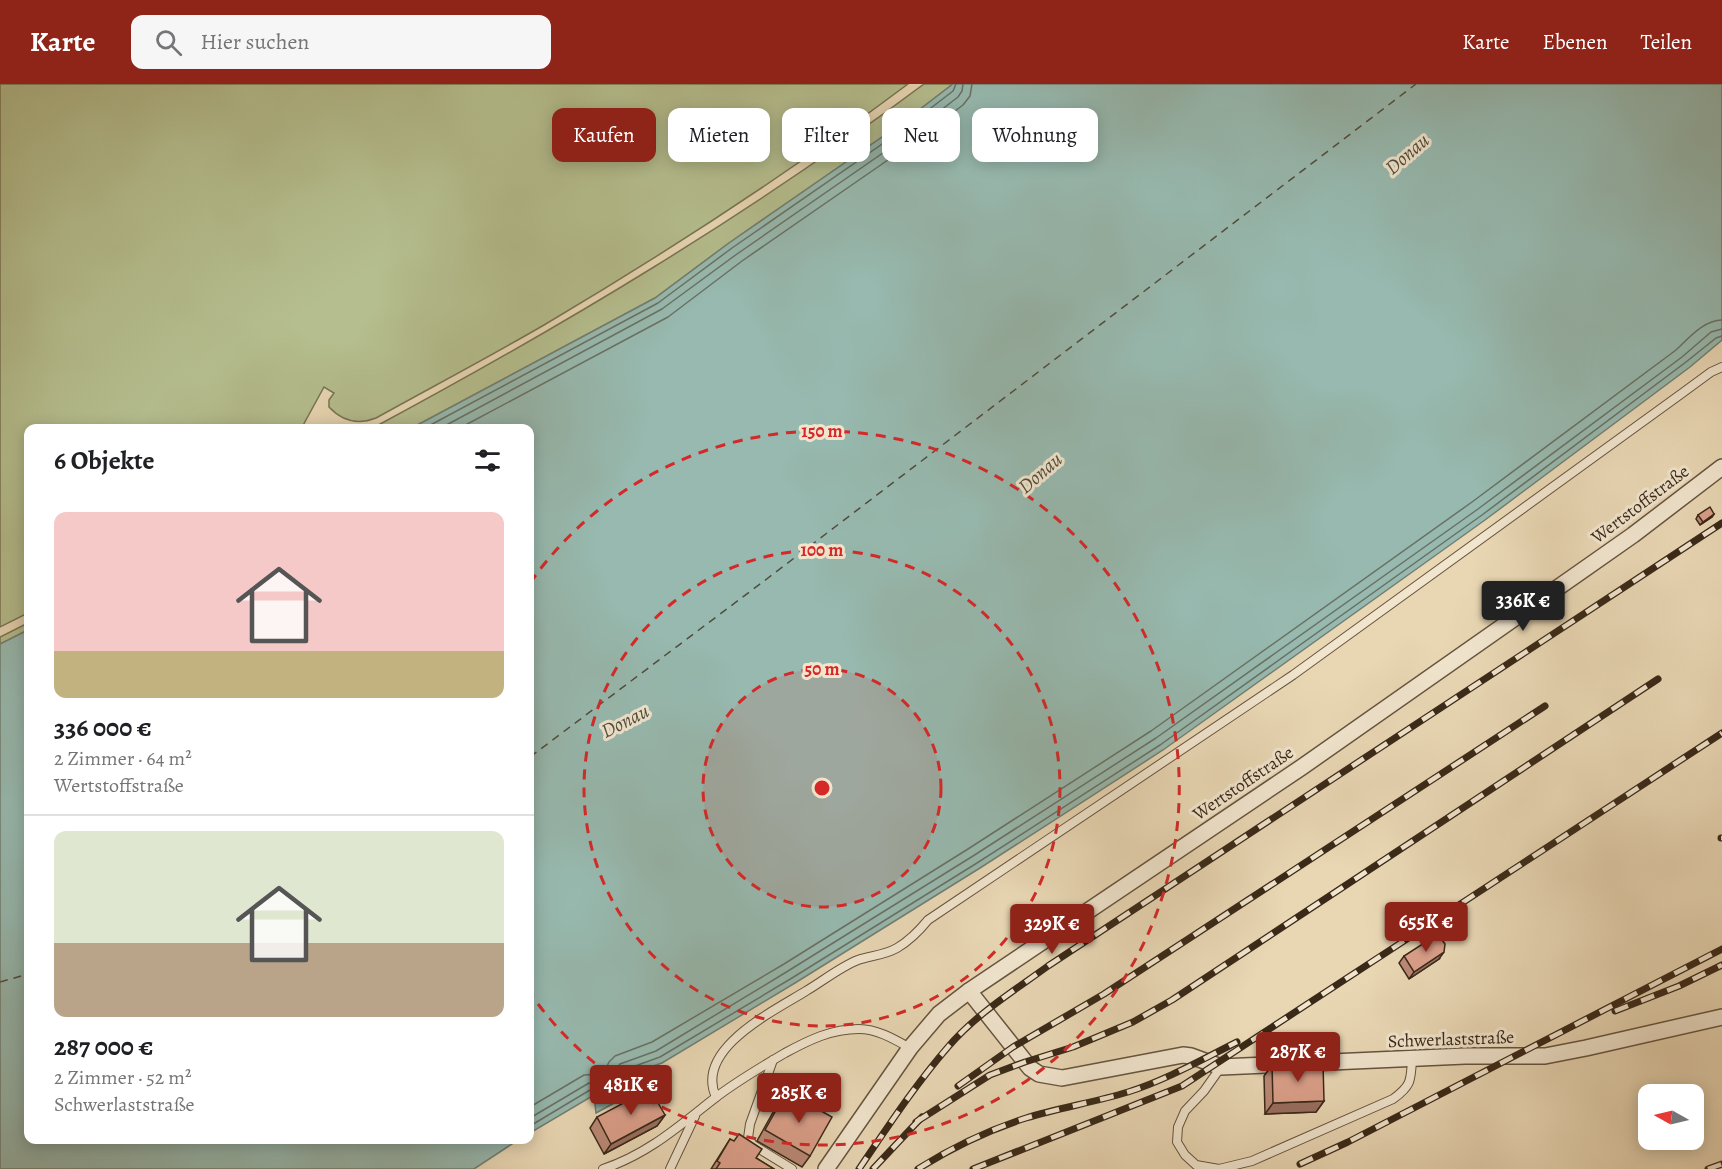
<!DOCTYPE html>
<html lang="de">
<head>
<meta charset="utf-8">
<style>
	:root { --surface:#fff; --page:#f6f6f6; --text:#202124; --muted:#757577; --line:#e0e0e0; --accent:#8f2418 }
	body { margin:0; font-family:Alegreya,serif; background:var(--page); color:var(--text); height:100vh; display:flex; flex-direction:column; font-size:22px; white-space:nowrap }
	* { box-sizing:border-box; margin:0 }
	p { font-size:20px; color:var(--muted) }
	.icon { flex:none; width:33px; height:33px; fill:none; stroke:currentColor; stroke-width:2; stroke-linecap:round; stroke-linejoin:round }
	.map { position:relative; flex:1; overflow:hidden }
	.drawer { position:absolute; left:24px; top:340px; width:510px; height:720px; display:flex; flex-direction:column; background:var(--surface); border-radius:12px; box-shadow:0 3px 15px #0003 }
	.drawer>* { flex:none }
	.banner { position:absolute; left:552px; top:24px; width:570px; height:54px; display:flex; gap:12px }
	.needle { width:39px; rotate:278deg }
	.buttons { position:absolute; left:1638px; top:1000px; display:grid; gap:12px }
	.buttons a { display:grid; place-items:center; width:66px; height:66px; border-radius:12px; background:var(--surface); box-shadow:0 3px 15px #0003; font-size:30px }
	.price { position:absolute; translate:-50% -51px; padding:0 14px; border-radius:6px; background:var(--accent); color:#fff; font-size:20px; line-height:39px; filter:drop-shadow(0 2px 3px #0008) }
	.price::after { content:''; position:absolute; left:50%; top:36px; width:18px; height:14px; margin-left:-9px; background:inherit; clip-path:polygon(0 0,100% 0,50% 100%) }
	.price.current { background:#222; color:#fff }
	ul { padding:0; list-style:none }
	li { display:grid; align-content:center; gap:12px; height:318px; padding:0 30px }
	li+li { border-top:2px solid var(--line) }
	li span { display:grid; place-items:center; height:186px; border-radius:12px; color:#555 }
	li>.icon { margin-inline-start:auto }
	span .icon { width:108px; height:108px; fill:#fffc; stroke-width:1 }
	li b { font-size:26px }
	h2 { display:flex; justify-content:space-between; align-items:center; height:72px; padding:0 30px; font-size:26px }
	.chip { padding:0 21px; border-radius:12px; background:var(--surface); box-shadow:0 3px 15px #0003; font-size:21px; line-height:54px }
	.chip.current { background:var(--accent); color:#fff }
	header { display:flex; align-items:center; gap:36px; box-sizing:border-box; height:84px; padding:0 30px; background:var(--accent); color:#fff }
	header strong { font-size:28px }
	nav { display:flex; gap:33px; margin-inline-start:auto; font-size:21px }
	.search { width:420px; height:54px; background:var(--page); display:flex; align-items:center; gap:15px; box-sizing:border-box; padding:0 21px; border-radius:12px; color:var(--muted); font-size:22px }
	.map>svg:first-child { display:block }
</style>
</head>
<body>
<header>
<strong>Karte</strong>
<div class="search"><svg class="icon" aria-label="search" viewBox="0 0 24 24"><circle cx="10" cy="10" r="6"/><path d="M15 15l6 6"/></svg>Hier suchen</div>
<nav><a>Karte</a><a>Ebenen</a><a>Teilen</a></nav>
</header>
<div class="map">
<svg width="1722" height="1085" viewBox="0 0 1722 1085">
	<rect width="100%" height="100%" fill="#e9d7b4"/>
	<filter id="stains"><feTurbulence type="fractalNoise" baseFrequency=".00333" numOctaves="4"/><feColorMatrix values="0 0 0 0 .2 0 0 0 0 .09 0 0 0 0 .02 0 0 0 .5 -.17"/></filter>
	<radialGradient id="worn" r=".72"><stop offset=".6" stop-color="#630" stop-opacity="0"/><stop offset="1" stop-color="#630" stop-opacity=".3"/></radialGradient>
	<g fill="#b5be8e" stroke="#787453" stroke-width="1.5">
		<path d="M 0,0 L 908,0 C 792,87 669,167 544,241 C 489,273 432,303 376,334 C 358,341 343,338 329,323 L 329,316 L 334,309 L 324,303 L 301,345 L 28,345 L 28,529 L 0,543 Z"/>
		<path d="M 924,0 L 953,0 L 898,42 L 729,159 L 655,214 L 410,345 L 371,345 C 563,242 749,131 924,0 Z"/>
		<path d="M 28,539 L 28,546 L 0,560 L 0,553 Z"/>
	</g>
	<g fill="#97b9af" stroke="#727f73" stroke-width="1.5">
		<path d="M 953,0 L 1722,0 L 1722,256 L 1690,283 L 1485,436 L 1163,666 L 980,784 L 795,899 L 662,979 L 627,991 L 627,1012 L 596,1029 L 594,1011 L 530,1049 L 530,345 L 410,345 L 655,214 L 729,159 L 898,42 Z"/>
		<path d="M 28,546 L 28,1056 L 518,1056 L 474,1085 L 0,1085 L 0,560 Z"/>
	</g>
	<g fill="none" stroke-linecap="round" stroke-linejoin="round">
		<g stroke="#687164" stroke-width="1.5">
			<path d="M 423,345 L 658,219 L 732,164 L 901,47 L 953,7 L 956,0"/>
			<path d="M 439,345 L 662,225 L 737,170 L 906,53 L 958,13 L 962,7 L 963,0"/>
			<path d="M 458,345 L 668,233 L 742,177 L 911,60 L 963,21 L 970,12 L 972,0"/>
			<path d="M 530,1023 L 584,991 L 603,990 L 609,978 L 615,972 L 652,958 L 784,880 L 968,765 L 1151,647 L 1472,418 L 1676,266 C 1689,254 1704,236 1722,236"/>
			<path d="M 530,1034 L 589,999 L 599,1000 L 607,1006 L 612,1005 L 614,987 L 620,980 L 656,967 L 788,887 L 973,772 L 1156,654 L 1478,425 L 1682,273 L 1711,248 L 1722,245"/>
			<path d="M 530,1042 L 590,1006 L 598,1008 L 604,1018 L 619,1009 L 621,991 L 624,986 L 660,973 L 792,894 L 977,779 L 1160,661 L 1482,431 L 1686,278 L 1716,254 L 1722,252"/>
		</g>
		<g stroke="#514d3e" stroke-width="1.5" stroke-dasharray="8 6" stroke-linecap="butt">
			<path d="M 530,673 L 768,494 L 1416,0"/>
			<path d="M 0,898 L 28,890"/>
		</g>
		<defs>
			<g id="lane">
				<path d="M 773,976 L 750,1040 L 748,1054 L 753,1061 L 792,1085"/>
				<path d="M 716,1013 C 694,965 774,927 806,907 C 823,897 840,883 858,876 C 870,872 885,871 897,864 C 909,857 919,847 928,836 L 1293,591 L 1681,310 L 1711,288 L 1722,283"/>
				<path d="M 603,1085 C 648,1070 679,1042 715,1014 C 737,997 761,983 785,969 C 809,956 831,945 859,945 C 877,945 894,955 910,964"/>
				<path d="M 670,1085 L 695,1032"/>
				<path d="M 1219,1085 L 1252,1077 L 1393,1015 C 1411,1002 1411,997 1412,975"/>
				<path d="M 1219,1085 L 1196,1081 L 1185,1071 L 1177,1058 L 1178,1043 L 1185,1027 L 1204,1007 L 1221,983"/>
			</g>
			<g id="street">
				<path d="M 969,907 L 1030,984 L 1039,990 L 1062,994 L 1183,971 L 1191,972 L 1221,983 L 1465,972 L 1545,972 L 1586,964 L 1722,933"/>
				<path d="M 826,1085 L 910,964 L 939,930 L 969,907 L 1302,683 L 1633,451 L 1722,383"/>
			</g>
		</defs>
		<use href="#lane" stroke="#66543f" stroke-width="10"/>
		<use href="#street" stroke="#66543f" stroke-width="18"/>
		<use href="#lane" stroke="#f1e5ce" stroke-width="8"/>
		<use href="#street" stroke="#f1e5ce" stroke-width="15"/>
		<defs>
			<g id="rail">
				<path d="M 1721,754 L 1722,754"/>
				<path d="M 1615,927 L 1679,902 L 1722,881"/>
				<path d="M 958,1002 L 1013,963 L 1104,910 L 1545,622"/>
				<path d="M 916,1038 L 990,991 L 1025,978 L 1073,963 L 1133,938 L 1172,916 L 1658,595"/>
				<path d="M 1300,1080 L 1348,1058 L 1722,865"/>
				<path d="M 859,1085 C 887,1044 915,1001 948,963 C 976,930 1014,907 1048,882 L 1722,439"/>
				<path d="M 873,1085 L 922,1033"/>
				<path d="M 918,1085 C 951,1064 989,1046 1026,1034 C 1059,1024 1095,1018 1128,1008 C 1166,996 1201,976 1237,958"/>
				<path d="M 973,1085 L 1182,1002 L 1722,649"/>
				<path d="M 1708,1085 L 1722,1080"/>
			</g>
		</defs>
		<use href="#rail" stroke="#3a2918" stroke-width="7"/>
		<use href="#rail" stroke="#f1e5ce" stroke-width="4.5" stroke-dasharray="14" stroke-linecap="butt"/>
	</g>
	<g fill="#bb8976" stroke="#3a2918" stroke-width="1.5">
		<path d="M 1714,430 L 1712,433 L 1700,441 L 1696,435 L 1698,431 Z"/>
		<path d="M 1404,872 L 1439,875 L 1409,895 L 1399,879 Z"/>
		<path d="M 1272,981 L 1324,1017 L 1316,1028 L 1265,1030 L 1264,992 Z"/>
		<path d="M 793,1011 L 810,1072 L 802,1083 L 757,1057 L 776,1023 L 784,1012 L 790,1016 Z"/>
		<path d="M 665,1031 L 657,1042 L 604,1070 L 590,1044 L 597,1033 Z"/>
		<path d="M 730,1055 L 756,1074 L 774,1085 L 711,1085 Z"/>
	</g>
	<g fill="#996f60" stroke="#3a2918" stroke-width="1.5">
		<path d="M 1714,430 L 1712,433 L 1700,441 L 1703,438 Z"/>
		<path d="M 1444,868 L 1439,875 L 1409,895 L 1414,888 Z"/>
		<path d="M 1324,1017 L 1316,1028 L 1265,1030 L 1273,1019 Z"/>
		<path d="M 665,1031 L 657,1042 L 604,1070 L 611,1060 Z"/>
	</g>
	<g fill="#da9f89" stroke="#3a2918" stroke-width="1.5">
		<path d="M 1710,423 L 1714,430 L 1703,438 L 1698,431 Z"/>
		<path d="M 1438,850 L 1445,860 L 1444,868 L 1414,888 L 1404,872 Z"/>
		<path d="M 1323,979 L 1324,1017 L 1273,1019 L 1272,981 Z"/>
		<path d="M 650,1005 L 665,1031 L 611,1060 L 597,1033 Z"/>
		<path d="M 793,1011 L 832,1033 L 810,1072 L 765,1046 L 784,1012 L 791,1016 Z"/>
		<path d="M 739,1050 L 762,1065 L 756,1074 L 774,1085 L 716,1085 L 720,1079 L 717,1077 L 730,1055 L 734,1057 Z"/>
	</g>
	<circle cx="822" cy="704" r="119" fill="#d62828" fill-opacity=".12"/>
	<g fill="none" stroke="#d62828" stroke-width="3" stroke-dasharray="10 8">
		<circle cx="822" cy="704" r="119"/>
		<circle cx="822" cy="704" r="238"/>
		<path d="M530 499A357 357 0 1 1 530 909"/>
	</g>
	<g text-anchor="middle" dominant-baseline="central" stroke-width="6" stroke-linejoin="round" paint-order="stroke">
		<g font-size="18" fill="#3a2918" stroke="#f1e5ce">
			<text transform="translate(1640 420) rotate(-37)">Wertstoffstraße</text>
			<text transform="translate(1243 699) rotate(-34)">Wertstoffstraße</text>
			<text transform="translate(1451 955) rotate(-2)">Schwerlaststraße</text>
		</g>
		<g font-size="20" font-style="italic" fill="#514d3e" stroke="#f1e5ce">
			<text transform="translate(1407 70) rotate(-41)">Donau</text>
			<text transform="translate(1040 389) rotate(-41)">Donau</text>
			<text transform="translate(625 637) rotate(-27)">Donau</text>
		</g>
	</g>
	<circle cx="822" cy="704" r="9" fill="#d62828" stroke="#f1e5ce" stroke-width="3"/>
	<g font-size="18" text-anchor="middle" font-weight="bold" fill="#d62828" stroke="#f1e5ce" stroke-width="6" stroke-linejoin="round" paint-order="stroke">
		<text x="822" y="353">150 m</text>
		<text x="822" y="472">100 m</text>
		<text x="822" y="591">50 m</text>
	</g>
	<rect width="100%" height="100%" filter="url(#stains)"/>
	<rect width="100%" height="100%" fill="url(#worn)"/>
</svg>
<div class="buttons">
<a><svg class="needle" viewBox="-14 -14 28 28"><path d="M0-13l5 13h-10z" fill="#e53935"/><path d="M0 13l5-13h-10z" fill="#757577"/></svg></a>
</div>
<b class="price current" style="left:1523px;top:548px">336K €</b>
<b class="price" style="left:1426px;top:869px">655K €</b>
<b class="price" style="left:1052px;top:871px">329K €</b>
<b class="price" style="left:1298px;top:999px">287K €</b>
<b class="price" style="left:631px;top:1032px">481K €</b>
<b class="price" style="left:799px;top:1040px">285K €</b>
<div class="banner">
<a class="chip current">Kaufen</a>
<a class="chip">Mieten</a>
<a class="chip">Filter</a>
<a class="chip">Neu</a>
<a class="chip">Wohnung</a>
</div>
<section class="drawer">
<h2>6 Objekte<svg class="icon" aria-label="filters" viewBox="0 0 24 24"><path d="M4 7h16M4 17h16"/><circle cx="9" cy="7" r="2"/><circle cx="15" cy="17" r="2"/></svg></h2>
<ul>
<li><span style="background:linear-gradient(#f6c9c9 75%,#c2b280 0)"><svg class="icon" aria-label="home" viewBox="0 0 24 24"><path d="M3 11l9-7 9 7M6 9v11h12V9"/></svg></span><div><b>336 000 €</b><p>2 Zimmer · 64 m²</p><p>Wertstoffstraße</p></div></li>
<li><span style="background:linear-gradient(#dfe7d0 60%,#b9a48a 0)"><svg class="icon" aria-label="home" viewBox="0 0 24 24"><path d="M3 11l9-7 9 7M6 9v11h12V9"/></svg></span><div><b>287 000 €</b><p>2 Zimmer · 52 m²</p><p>Schwerlaststraße</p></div></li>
</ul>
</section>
</div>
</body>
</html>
